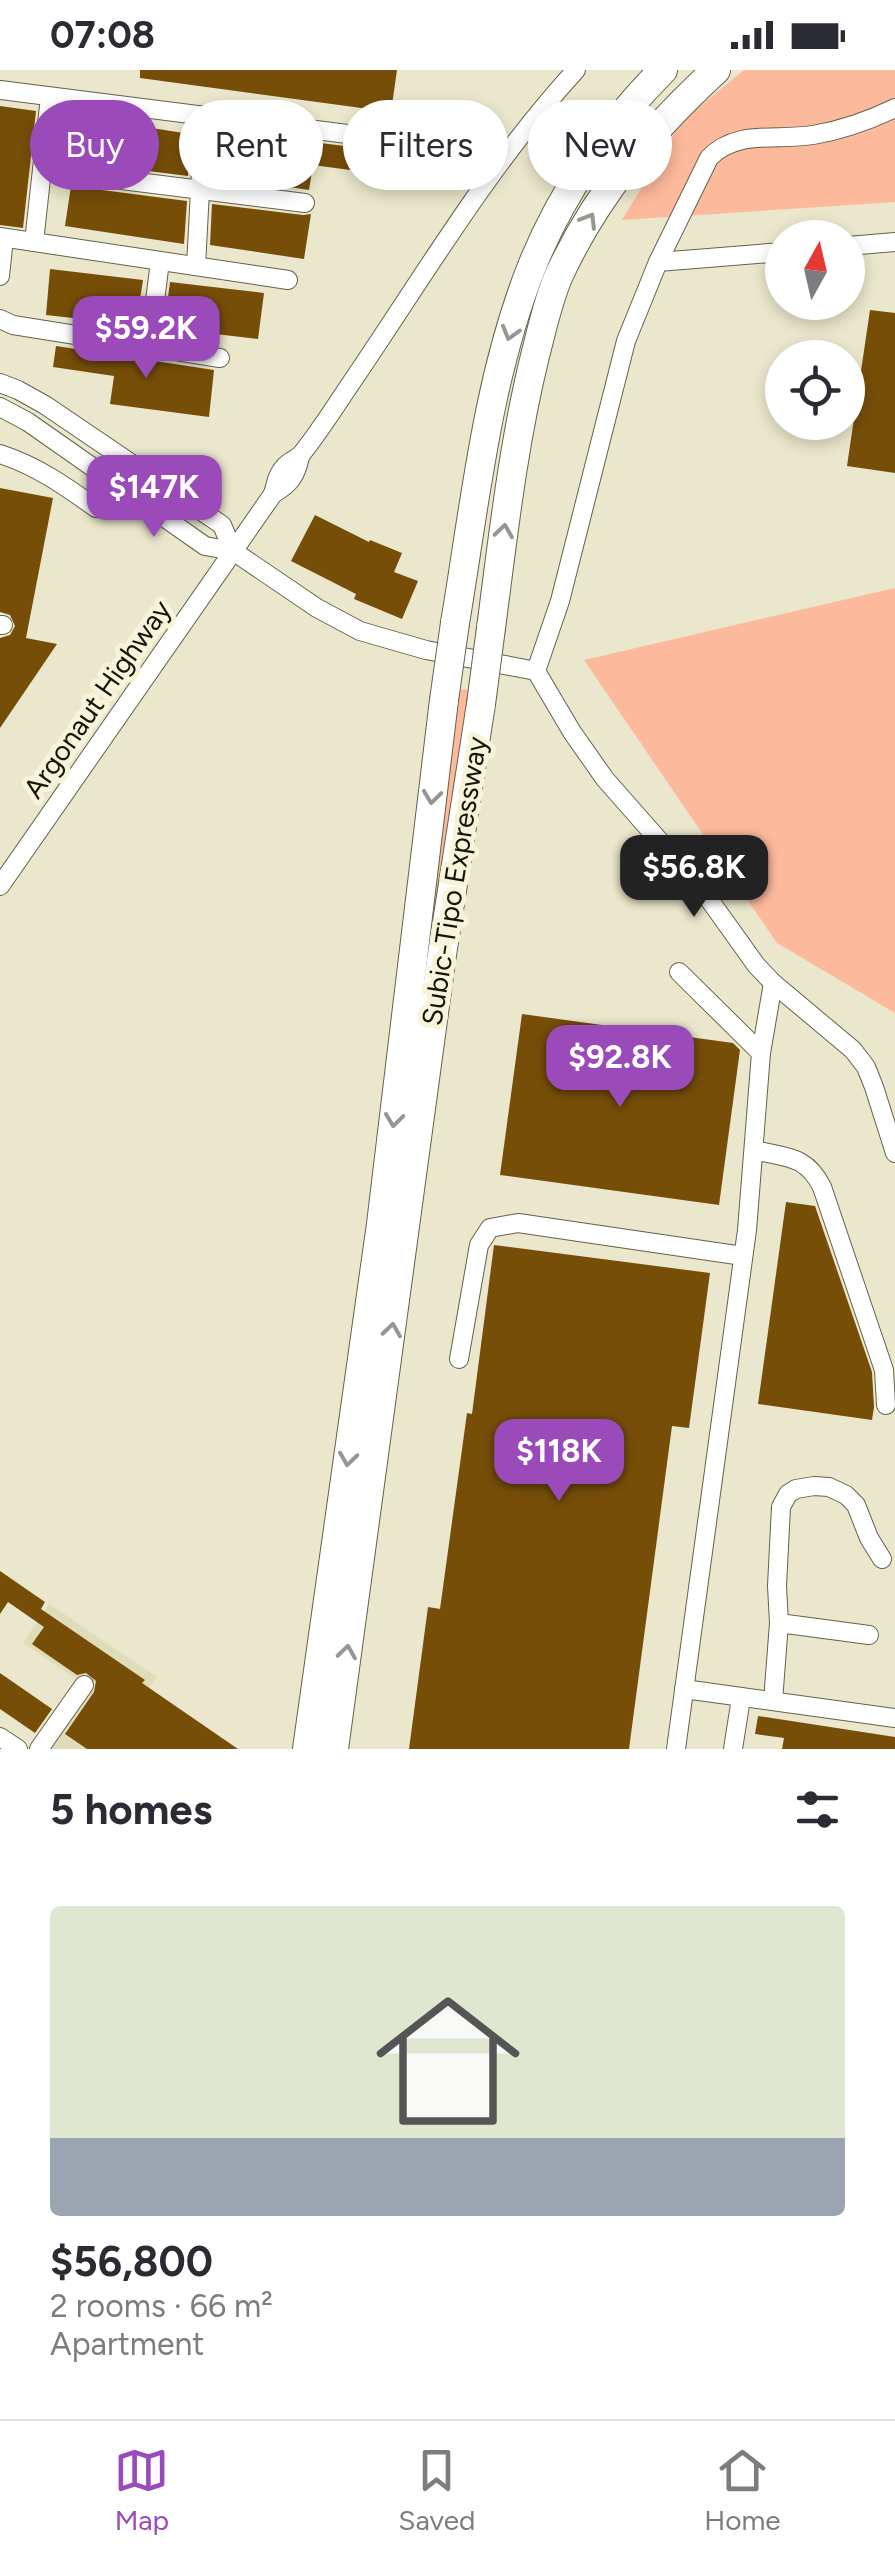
<!DOCTYPE html>
<html lang="en">
<head>
<meta charset="utf-8">
<style>
	:root { --surface:#fff; --page:#f7f7f7; --text:#2b2b33; --muted:#7c7c81; --line:#e1e1e2; --accent:#9b4ab9 }
	body { margin:0; font-family:Figtree,sans-serif; background:var(--page); color:var(--text); height:100vh; display:flex; flex-direction:column; font-size:38px; white-space:nowrap }
	* { box-sizing:border-box; margin:0 }
	p { font-size:32px; color:var(--muted) }
	.icon { flex:none; width:55px; height:55px; fill:none; stroke:currentColor; stroke-width:2; stroke-linecap:round; stroke-linejoin:round }
	.map { position:relative; height:1679px; overflow:hidden }
	.side { display:flex; flex-direction:column; background:var(--surface); flex:1 }
	.side>* { flex:none }
	.banner { position:absolute; left:30px; top:30px; width:835px; height:90px; display:flex; gap:20px }
	.needle { width:65px; rotate:8deg }
	.buttons { position:absolute; left:765px; top:150px; display:grid; gap:20px }
	.buttons a { display:grid; place-items:center; width:100px; height:100px; border-radius:50%; background:var(--surface); box-shadow:0 5px 15px #0003; font-size:50px }
	.price { position:absolute; translate:-50% -85px; padding:0 22px; border-radius:20px; background:var(--accent); color:#fff; font-size:32px; line-height:65px; filter:drop-shadow(0 2px 5px #0008) }
	.price::after { content:''; position:absolute; left:50%; top:60px; width:30px; height:22px; margin-left:-15px; background:inherit; clip-path:polygon(0 0,100% 0,50% 100%) }
	.price.current { background:#222; color:#fff }
	ul { padding:0; list-style:none }
	li { display:grid; align-content:center; gap:20px; height:530px; padding:0 50px }
	li+li { border-top:2px solid var(--line) }
	li span { display:grid; place-items:center; height:310px; border-radius:10px; color:#555 }
	li>.icon { margin-inline-start:auto }
	span .icon { width:180px; height:180px; fill:#fffc; stroke-width:1 }
	li b { font-size:42px }
	h2 { display:flex; justify-content:space-between; align-items:center; height:120px; padding:0 50px; font-size:42px }
	.tag { padding:0 35px; border-radius:45px; background:var(--surface); box-shadow:0 5px 15px #0003; font-size:35px; line-height:90px }
	.tag.current { background:var(--accent); color:#fff }
	.status { display:flex; justify-content:space-between; align-items:center; height:70px; padding:0 50px; background:var(--surface); direction:ltr }
	.status svg { height:28px; fill:currentColor }
	.dock { display:flex; justify-content:space-around; align-items:center; height:140px; border-top:2px solid var(--line); background:var(--surface); font-size:28px; color:var(--muted) }
	.dock a { display:grid; justify-items:center; gap:5px }
	.dock .current { color:var(--accent) }
	.map>svg:first-child { display:block }
</style>
</head>
<body>
<div class="status"><b>07:08</b><svg viewBox="0 0 49 12"><path d="M0 12V9h3v3zM5 12V6h3v6zM10 12V3h3v9zM15 12V0h3v12zM26 1h20v11H26zM47 4h2v5h-2z"/></svg></div>
<div class="map">
<svg width="895" height="1679" viewBox="0 0 895 1679">
	<rect width="100%" height="100%" fill="#eae7cc"/>
	<path fill="#dfdcb9" d="M 49,1534 L 157,1607 L 107,1679 L 51,1679 L 38,1670 L 79,1611 L 23,1573 Z"/>
	<g fill="#fcb99c">
		<path d="M 744,0 L 895,0 L 895,132 L 622,150 L 682,51 Z"/>
		<path d="M 895,518 L 895,943 L 777,873 L 584,590 Z"/>
		<path d="M 457,619 L 468,620 L 431,891 L 402,1060 Z"/>
	</g>
	<g fill="#764e08">
		<path d="M 140,0 L 397,0 L 391,42 L 140,8 Z"/>
		<path d="M 0,36 L 36,41 L 23,158 L 0,155 Z"/>
		<path d="M 68,45 L 190,64 L 188,106 L 61,90 Z"/>
		<path d="M 221,61 L 353,77 L 350,100 L 313,95 L 309,120 L 215,106 Z"/>
		<path d="M 71,116 L 187,131 L 184,174 L 65,156 Z"/>
		<path d="M 212,134 L 303,145 L 311,144 L 304,189 L 210,175 Z"/>
		<path d="M 50,199 L 143,210 L 136,255 L 46,245 Z"/>
		<path d="M 170,212 L 264,223 L 258,269 L 164,258 Z"/>
		<path d="M 870,240 L 895,243 L 895,403 L 847,396 Z"/>
		<path d="M 56,276 L 214,300 L 209,347 L 110,334 L 114,306 L 53,297 Z"/>
		<path d="M 0,418 L 53,428 L 26,568 L 57,574 L 0,658 L 0,568 L 10,565 L 15,556 L 10,545 L 0,542 Z"/>
		<path d="M 315,445 L 369,472 L 370,470 L 402,483 L 394,502 L 418,511 L 402,549 L 354,529 L 356,524 L 291,491 Z"/>
		<path d="M 522,944 L 733,973 L 740,980 L 719,1135 L 500,1105 Z"/>
		<path d="M 786,1132 L 815,1136 L 872,1302 L 874,1337 L 872,1350 L 758,1334 Z"/>
		<path d="M 494,1175 L 710,1203 L 689,1358 L 672,1356 L 629,1679 L 409,1679 L 428,1537 L 440,1539 L 467,1343 L 472,1344 Z"/>
		<path d="M 0,1501 L 45,1532 L 41,1539 L 145,1610 L 142,1613 L 238,1679 L 87,1679 L 65,1664 L 94,1622 L 96,1611 L 86,1603 L 77,1605 L 32,1574 L 44,1557 L 8,1532 L 0,1544 Z"/>
		<path d="M 0,1603 L 52,1639 L 35,1663 L 0,1639 Z"/>
		<path d="M 758,1646 L 895,1667 L 895,1679 L 782,1679 L 784,1668 L 755,1664 Z"/>
	</g>
	<g fill="none" stroke-linecap="round" stroke-linejoin="round">
		<defs>
			<g id="minor">
				<path d="M 0,20 L 371,67"/>
				<path d="M 42,100 L 305,133"/>
				<path d="M 0,167 L 288,210"/>
				<path d="M 34,172 L 50,27"/>
				<path d="M 848,176 L 895,172"/>
				<path d="M 658,192 L 782,182"/>
				<path d="M 196,196 L 204,45"/>
				<path d="M 0,206 L 4,168"/>
				<path d="M 0,249 L 13,255 L 220,288"/>
				<path d="M 149,279 L 160,191"/>
				<path d="M 0,313 L 18,320 L 45,335 L 222,455 L 233,481"/>
				<path d="M 0,337 L 28,352 L 205,476 L 233,481 L 317,538 L 360,561 L 426,580 L 536,601 L 572,662 L 605,709 L 701,818 L 756,895 L 773,913 L 853,980 L 866,997 L 874,1017 L 895,1083"/>
				<path d="M 0,384 C 37,396 65,416 96,438"/>
				<path d="M 273,424 C 276,414 277,404 285,396 C 291,390 298,389 303,382 C 319,362 333,340 347,319 C 421,211 487,97 576,0"/>
				<path d="M 0,555 L 3,555"/>
				<path d="M 536,601 L 560,531 L 626,271 L 658,192 L 709,88 C 736,59 777,71 813,65 C 843,60 868,51 895,38"/>
				<path d="M 0,816 L 273,424 C 290,414 296,406 300,387"/>
				<path d="M 679,902 L 761,983"/>
				<path d="M 754,1080 C 787,1088 806,1085 822,1117 L 884,1300 L 886,1335"/>
				<path d="M 459,1289 L 479,1175 L 490,1158 L 518,1153 L 743,1186"/>
				<path d="M 779,1553 L 869,1565"/>
				<path d="M 684,1619 L 895,1648"/>
				<path d="M 773,1631 L 779,1553 L 777,1516 L 781,1437 L 788,1424 L 796,1419 L 814,1416 L 829,1417 L 846,1425 L 856,1435 L 869,1468 L 882,1489"/>
				<path d="M 0,1667 L 18,1679"/>
				<path d="M 39,1679 L 84,1615"/>
				<path d="M 676,1679 L 747,1160 L 761,983 L 773,913"/>
				<path d="M 733,1679 L 741,1628"/>
			</g>
			<g id="highway">
				<path d="M 455,553 C 475,434 487,309 532,196 C 561,124 608,55 663,0"/>
				<path d="M 491,558 C 503,467 513,375 535,286 C 542,259 548,230 559,205 C 597,123 650,61 716,0"/>
				<path d="M 307,1679 L 381,1154 L 444,630"/>
				<path d="M 334,1679 L 441,891 L 481,634"/>
			</g>
		</defs>
		<use href="#minor" stroke="#646149" stroke-width="20"/>
		<use href="#highway" stroke="#646149" stroke-width="30"/>
		<use href="#minor" stroke="#fff" stroke-width="18"/>
		<use href="#highway" stroke="#fff" stroke-width="28"/>
		<defs>
			<g id="highway-bridge">
				<path d="M 444,630 L 455,553"/>
				<path d="M 481,634 L 491,558"/>
			</g>
		</defs>
		<use href="#highway-bridge" stroke="#646149" stroke-width="30" stroke-linecap="butt"/>
		<use href="#highway-bridge" stroke="#fff" stroke-width="28"/>
	</g>
	<defs><path id="oneway-chevron" d="M-2-3.5L2.5 0L-2 3.5" fill="none" stroke-width="1.6" stroke-linecap="round" stroke-linejoin="round" transform="scale(2.5)"/></defs>
	<g stroke="#969692">
		<use href="#oneway-chevron" transform="translate(589 150) rotate(-59)"/>
		<use href="#oneway-chevron" transform="translate(510 263) rotate(106)"/>
		<use href="#oneway-chevron" transform="translate(504 461) rotate(-82)"/>
		<use href="#oneway-chevron" transform="translate(432 727) rotate(97)"/>
		<use href="#oneway-chevron" transform="translate(394 1050) rotate(97)"/>
		<use href="#oneway-chevron" transform="translate(392 1260) rotate(-82)"/>
		<use href="#oneway-chevron" transform="translate(348 1389) rotate(98)"/>
		<use href="#oneway-chevron" transform="translate(347 1582) rotate(-82)"/>
	</g>
	<g text-anchor="middle" dominant-baseline="central" stroke-width="10" stroke-linejoin="round" paint-order="stroke">
		<g font-size="28" fill="#16150c" stroke="#f7f4d9">
			<text transform="translate(97 629) rotate(-55)">Argonaut Highway</text>
			<text transform="translate(454 811) rotate(-81)">Subic-Tipo Expressway</text>
		</g>
	</g>
</svg>
<div class="buttons">
<a><svg class="needle" viewBox="-14 -14 28 28"><path d="M0-13l5 13h-10z" fill="#e53935"/><path d="M0 13l5-13h-10z" fill="#7c7c81"/></svg></a>
<a><svg class="icon" aria-label="locate" viewBox="0 0 24 24"><circle cx="12" cy="12" r="6"/><path d="M12 2v4M12 18v4M2 12h4M18 12h4"/></svg></a>
</div>
<b class="price" style="left:146px;top:311px">$59.2K</b>
<b class="price" style="left:154px;top:470px">$147K</b>
<b class="price current" style="left:694px;top:850px">$56.8K</b>
<b class="price" style="left:620px;top:1040px">$92.8K</b>
<b class="price" style="left:559px;top:1434px">$118K</b>
<div class="banner">
<a class="tag current">Buy</a>
<a class="tag">Rent</a>
<a class="tag">Filters</a>
<a class="tag">New</a>
</div>
</div>
<section class="side">
<h2>5 homes<svg class="icon" aria-label="filters" viewBox="0 0 24 24"><path d="M4 7h16M4 17h16"/><circle cx="9" cy="7" r="2"/><circle cx="15" cy="17" r="2"/></svg></h2>
<ul>
<li><span style="background:linear-gradient(#dfe7d0 75%,#9aa5b1 0)"><svg class="icon" aria-label="home" viewBox="0 0 24 24"><path d="M3 11l9-7 9 7M6 9v11h12V9"/></svg></span><div><b>$56,800</b><p>2 rooms · 66 m²</p><p>Apartment</p></div></li>
</ul>
</section>
<nav class="dock">
<a class="current"><svg class="icon" aria-label="map" viewBox="0 0 24 24"><path d="M3 6l6-2 6 2 6-2v14l-6 2-6-2-6 2zM9 4v14M15 6v14"/></svg>Map</a>
<a><svg class="icon" aria-label="saved" viewBox="0 0 24 24"><path d="M7 4h10v16l-5-4-5 4z"/></svg>Saved</a>
<a><svg class="icon" aria-label="home" viewBox="0 0 24 24"><path d="M3 11l9-7 9 7M6 9v11h12V9"/></svg>Home</a>
</nav>
</body>
</html>
